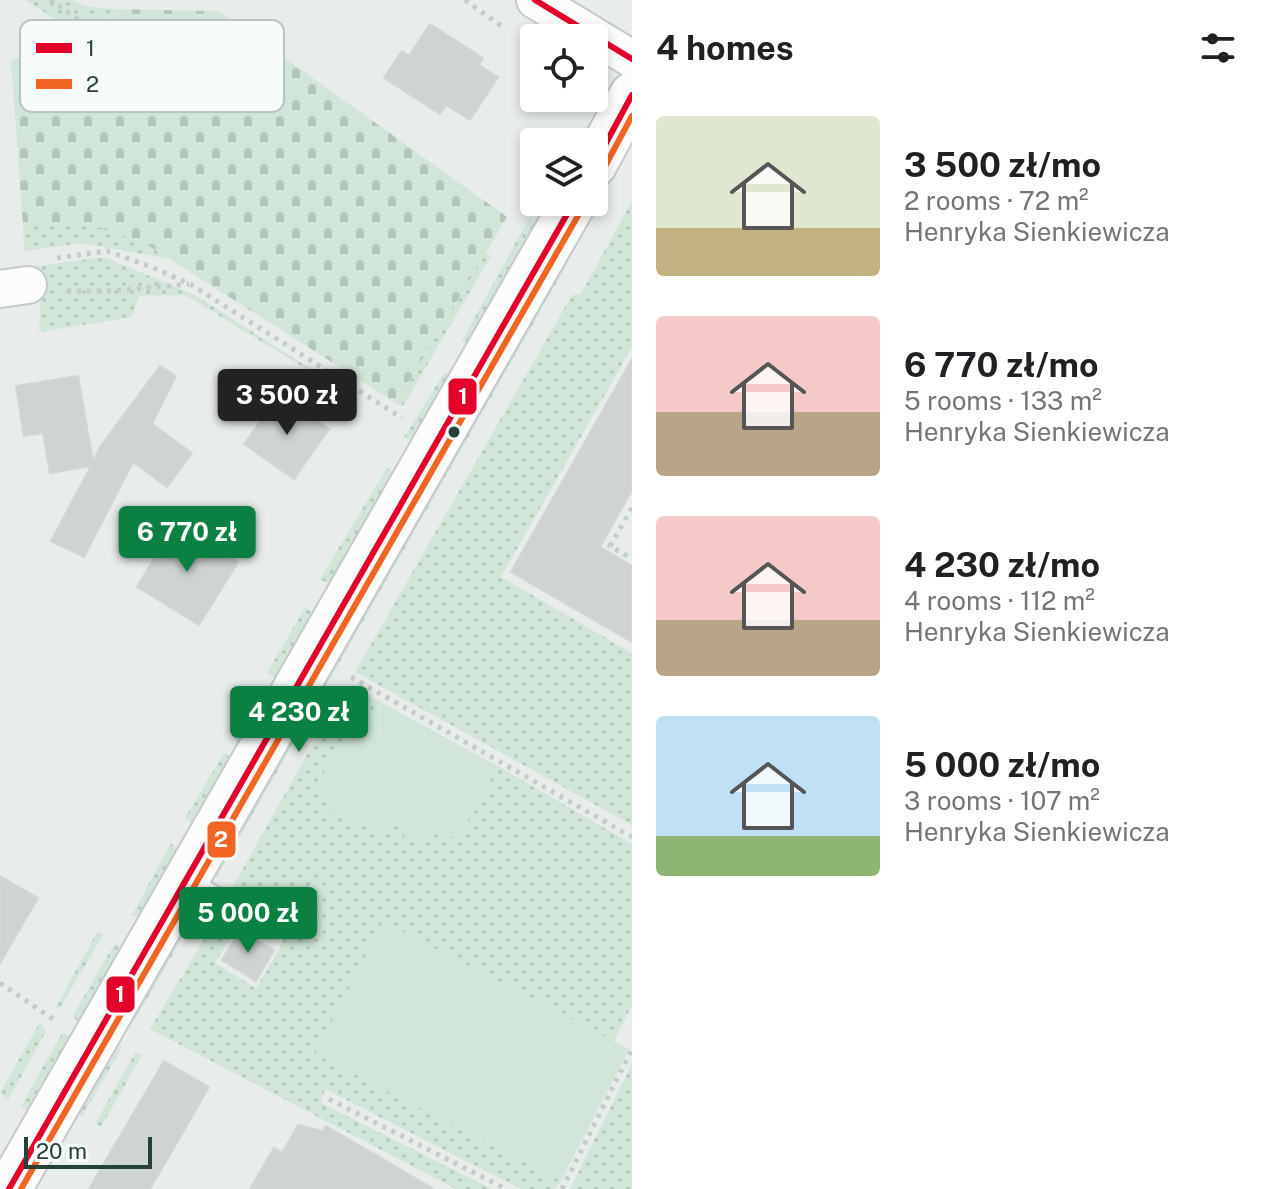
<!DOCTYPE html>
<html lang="en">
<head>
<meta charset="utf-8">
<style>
	:root { --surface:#fff; --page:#f2f2f2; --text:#202124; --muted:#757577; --accent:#0b8043 }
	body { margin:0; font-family:"Public Sans",sans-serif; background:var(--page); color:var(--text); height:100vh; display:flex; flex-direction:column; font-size:30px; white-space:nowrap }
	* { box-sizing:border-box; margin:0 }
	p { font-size:26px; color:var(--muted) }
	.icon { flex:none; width:44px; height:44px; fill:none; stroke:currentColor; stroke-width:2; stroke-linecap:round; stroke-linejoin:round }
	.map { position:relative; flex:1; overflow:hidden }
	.side { display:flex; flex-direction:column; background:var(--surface); width:632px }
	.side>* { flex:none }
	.controls { position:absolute; left:520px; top:24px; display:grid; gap:16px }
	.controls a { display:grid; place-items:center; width:88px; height:88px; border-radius:8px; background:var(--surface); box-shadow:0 4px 12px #0003; font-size:40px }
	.scale { position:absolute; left:24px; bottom:20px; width:128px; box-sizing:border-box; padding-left:8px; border:4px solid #24423a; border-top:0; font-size:22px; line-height:28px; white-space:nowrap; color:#24423a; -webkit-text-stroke:6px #f7fbf9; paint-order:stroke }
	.price { position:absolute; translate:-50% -68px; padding:0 18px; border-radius:8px; background:var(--accent); color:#fff; font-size:26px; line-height:52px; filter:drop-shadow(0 2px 4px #0008) }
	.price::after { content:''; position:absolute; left:50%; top:48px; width:24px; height:18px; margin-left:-12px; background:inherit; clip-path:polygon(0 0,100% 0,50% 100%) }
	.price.current { background:#222; color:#fff }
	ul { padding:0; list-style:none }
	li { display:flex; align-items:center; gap:24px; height:200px; padding:0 24px }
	li span { display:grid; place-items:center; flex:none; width:224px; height:160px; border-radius:8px; color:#555 }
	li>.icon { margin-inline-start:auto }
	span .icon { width:96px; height:96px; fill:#fffc; stroke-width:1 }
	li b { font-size:34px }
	h2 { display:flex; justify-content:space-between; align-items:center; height:96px; padding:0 24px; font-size:34px }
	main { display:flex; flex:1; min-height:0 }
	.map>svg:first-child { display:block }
</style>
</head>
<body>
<main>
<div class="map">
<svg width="632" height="1189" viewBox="0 0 632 1189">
	<defs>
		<pattern id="grass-dots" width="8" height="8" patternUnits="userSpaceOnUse" patternTransform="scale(2)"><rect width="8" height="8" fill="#d1e6d8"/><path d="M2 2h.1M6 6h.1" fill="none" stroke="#b3c6ba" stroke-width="1.8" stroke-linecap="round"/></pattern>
		<pattern id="cemetery-stones" width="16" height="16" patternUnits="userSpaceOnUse" patternTransform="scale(2)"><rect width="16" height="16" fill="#d1e6d8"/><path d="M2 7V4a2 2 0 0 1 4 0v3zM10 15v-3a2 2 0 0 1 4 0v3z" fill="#b3c6ba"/></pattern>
	</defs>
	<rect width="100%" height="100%" fill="#e8edeb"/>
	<g fill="url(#grass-dots)">
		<path d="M 25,0 L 74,0 L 83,6 L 113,9 L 85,38 Z"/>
		<path d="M 632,201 L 632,347 L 501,577 L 632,653 L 632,825 L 355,672 L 572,295 L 581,294 Z"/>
		<path d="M 529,218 L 535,222 L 502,289 L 469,347 L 462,341 Z"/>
		<path d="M 83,221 L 146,244 L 169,259 L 83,243 L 24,251 L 23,226 Z"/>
		<path d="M 486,252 L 491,256 L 403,406 L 396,403 Z"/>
		<path d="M 104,257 L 195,295 L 389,419 L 185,295 L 139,296 L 132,317 L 39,332 L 41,286 L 30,267 Z"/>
		<path d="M 561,261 L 568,263 L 217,877 L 211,875 Z"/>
		<path d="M 445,372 L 452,377 L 412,441 L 404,437 Z"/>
		<path d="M 387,468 L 395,474 L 329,584 L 320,579 Z"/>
		<path d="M 305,607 L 314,613 L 276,679 L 267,673 Z"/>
		<path d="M 354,687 L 386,705 L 360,729 L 347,737 L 336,750 L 316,788 L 330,800 L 332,815 L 346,817 L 378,832 L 387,828 L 389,821 L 399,825 L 405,837 L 428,840 L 438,833 L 460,835 L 498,766 L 632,844 L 632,1005 L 614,1041 L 383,922 L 316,1054 L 561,1181 L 554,1189 L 521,1189 L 325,1089 L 321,1103 L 492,1189 L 456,1189 L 150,1029 L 220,913 L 240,923 L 215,963 L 256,988 L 280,948 L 290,923 L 231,890 L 344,689 Z"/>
		<path d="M 224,753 L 234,760 L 194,824 L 185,818 Z"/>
		<path d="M 171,843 L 177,850 L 140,916 L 132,915 Z"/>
		<path d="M 191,909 L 197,913 L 136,1018 L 131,1015 Z"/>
		<path d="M 97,932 L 103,935 L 60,1008 L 56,1007 Z"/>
		<path d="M 115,943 L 123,948 L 78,1021 L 72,1017 Z"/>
		<path d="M 40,1022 L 45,1029 L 44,1035 L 8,1100 L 0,1093 Z"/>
		<path d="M 62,1033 L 71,1037 L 29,1111 L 21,1106 Z"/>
		<path d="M 114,1043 L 122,1048 L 82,1116 L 74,1111 Z"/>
		<path d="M 135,1053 L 142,1055 L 101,1127 L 95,1124 Z"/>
		<path d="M 632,1064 L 632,1189 L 570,1189 Z"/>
	</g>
	<path fill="url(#cemetery-stones)" d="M 113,9 L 219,11 L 507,217 L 396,403 L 146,244 L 83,222 L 23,226 L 11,60 L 85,38 Z"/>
	<g fill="#d1e6d8">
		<path d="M 386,705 L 498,766 L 460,835 L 446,838 L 437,833 L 428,840 L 415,843 L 405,837 L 399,825 L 390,821 L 387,827 L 378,832 L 346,817 L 331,815 L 330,800 L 319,796 L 316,789 L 336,750 L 347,737 L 360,729 Z"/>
		<path d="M 383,921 L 629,1049 L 561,1181 L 315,1054 Z"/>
	</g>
	<g fill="#cfd4d2" stroke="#d1d6d4" stroke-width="2">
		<path d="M 430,24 L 483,58 L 479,65 L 498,77 L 470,120 L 446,105 L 440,114 L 384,78 L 402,51 L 409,56 Z"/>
		<path d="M 632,359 L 632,490 L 600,547 L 632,566 L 632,642 L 511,572 Z"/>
		<path d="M 160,366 L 176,376 L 152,424 L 192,453 L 167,487 L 133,462 L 84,557 L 51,541 L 91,466 L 50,473 L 43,433 L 24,436 L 16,386 L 78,376 L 93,462 L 100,447 Z"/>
		<path d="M 280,394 L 329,429 L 294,479 L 244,444 Z"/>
		<path d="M 175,523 L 238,562 L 199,625 L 137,587 Z"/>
		<path d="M 0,876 L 38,898 L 0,963 Z"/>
		<path d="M 240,930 L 274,950 L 256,981 L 222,960 Z"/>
		<path d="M 164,1061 L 209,1087 L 150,1189 L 89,1189 Z"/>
		<path d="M 298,1125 L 323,1131 L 326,1126 L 434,1189 L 250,1189 L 274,1148 L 282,1153 Z"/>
	</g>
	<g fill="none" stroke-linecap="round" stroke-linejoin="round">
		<defs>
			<path id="service" d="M 188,881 L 272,927"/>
			<g id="minor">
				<path d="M 535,0 L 632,59"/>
				<path d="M 0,289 L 28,285"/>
			</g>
			<g id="tertiary">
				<path d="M 594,165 L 632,95"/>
				<path d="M 9,1189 L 574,202"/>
			</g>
		</defs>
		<use href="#service" stroke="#c5cac8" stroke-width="22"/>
		<use href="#minor" stroke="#c5cac8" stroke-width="40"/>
		<use href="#tertiary" stroke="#c5cac8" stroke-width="48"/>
		<g stroke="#c3ccca" stroke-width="5" stroke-dasharray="4 6" stroke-linecap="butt">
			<path d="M 50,0 L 88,26"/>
			<path d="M 465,0 L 504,28"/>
			<path d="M 568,98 L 569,115"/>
			<path d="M 57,258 L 107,251 L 149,266 L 190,284 L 402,418"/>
			<path d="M 67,291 L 113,291 L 189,284"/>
			<path d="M 632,508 L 610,546 L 632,559"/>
			<path d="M 351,677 L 632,837"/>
			<path d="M 0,983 L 56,1021"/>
			<path d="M 329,1099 L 506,1189"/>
			<path d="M 562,1189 L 632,1049"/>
		</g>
		<use href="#service" stroke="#fcfcfc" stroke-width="18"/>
		<use href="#minor" stroke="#fcfcfc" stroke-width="36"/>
		<use href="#tertiary" stroke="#fcfcfc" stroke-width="44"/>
		<defs>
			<g id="bus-1">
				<path d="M 535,0 L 632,59"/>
				<path d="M 594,165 L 632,95"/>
				<path d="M 9,1189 L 574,202"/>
			</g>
			<g id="bus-2">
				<path d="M 603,170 L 632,116"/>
				<path d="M 21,1189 L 583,207"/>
			</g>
		</defs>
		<use href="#bus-1" stroke="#f7fbf9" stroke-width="12"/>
		<use href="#bus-2" stroke="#f7fbf9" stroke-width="12"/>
		<use href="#bus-1" stroke="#e4002b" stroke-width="6"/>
		<use href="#bus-2" stroke="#f26522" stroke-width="6"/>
	</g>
	<circle fill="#24423a" stroke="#f7fbf9" stroke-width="3" cx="454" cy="432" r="7"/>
	<rect x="20" y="20" width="264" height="92" rx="12" fill="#f7fbf9" stroke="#b8c4c0" stroke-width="2"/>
	<rect x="36" y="43" width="36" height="10" fill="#e4002b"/>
	<rect x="36" y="79" width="36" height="10" fill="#f26522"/>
	<g font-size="22" fill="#24423a">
		<text x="86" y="56">1</text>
		<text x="86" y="92">2</text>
	</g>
	<g stroke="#f7fbf9" stroke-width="3">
		<rect x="447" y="377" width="31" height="39" rx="8" fill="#e4002b"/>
		<rect x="206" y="820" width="31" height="39" rx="8" fill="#f26522"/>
		<rect x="105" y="975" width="31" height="39" rx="8" fill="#e4002b"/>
	</g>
	<g font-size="22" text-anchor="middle" font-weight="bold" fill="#fff">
		<text x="463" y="404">1</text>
		<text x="221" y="847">2</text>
		<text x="120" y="1002">1</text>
	</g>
</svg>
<div class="controls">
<a><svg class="icon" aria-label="locate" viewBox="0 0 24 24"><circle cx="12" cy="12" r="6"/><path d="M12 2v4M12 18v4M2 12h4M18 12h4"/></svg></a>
<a><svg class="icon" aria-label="layers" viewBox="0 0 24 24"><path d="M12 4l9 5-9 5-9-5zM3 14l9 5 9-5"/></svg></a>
</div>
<div class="scale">20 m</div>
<b class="price current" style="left:287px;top:437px">3 500 zł</b>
<b class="price" style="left:187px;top:574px">6 770 zł</b>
<b class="price" style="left:299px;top:754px">4 230 zł</b>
<b class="price" style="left:248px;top:955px">5 000 zł</b>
</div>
<section class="side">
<h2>4 homes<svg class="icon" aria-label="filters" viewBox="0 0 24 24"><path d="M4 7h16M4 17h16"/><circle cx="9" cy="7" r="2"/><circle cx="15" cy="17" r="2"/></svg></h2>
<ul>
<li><span style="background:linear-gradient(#dfe7d0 70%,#c2b280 0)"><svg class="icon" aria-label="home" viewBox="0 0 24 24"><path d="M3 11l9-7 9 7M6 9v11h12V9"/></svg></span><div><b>3 500 zł/mo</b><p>2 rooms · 72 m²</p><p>Henryka Sienkiewicza</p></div></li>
<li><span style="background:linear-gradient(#f6c9c9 60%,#b9a48a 0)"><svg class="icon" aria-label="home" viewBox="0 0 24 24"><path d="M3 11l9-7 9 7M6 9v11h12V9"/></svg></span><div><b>6 770 zł/mo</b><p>5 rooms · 133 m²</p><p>Henryka Sienkiewicza</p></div></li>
<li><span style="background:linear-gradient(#f6c9c9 65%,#b9a48a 0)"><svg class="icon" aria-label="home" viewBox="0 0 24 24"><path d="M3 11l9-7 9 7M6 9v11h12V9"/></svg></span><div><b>4 230 zł/mo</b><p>4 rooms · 112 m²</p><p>Henryka Sienkiewicza</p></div></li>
<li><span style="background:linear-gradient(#bfe0f5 75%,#8fb573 0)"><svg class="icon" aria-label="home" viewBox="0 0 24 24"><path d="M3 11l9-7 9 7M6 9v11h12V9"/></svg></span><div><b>5 000 zł/mo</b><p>3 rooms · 107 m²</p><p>Henryka Sienkiewicza</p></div></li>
</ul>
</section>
</main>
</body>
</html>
